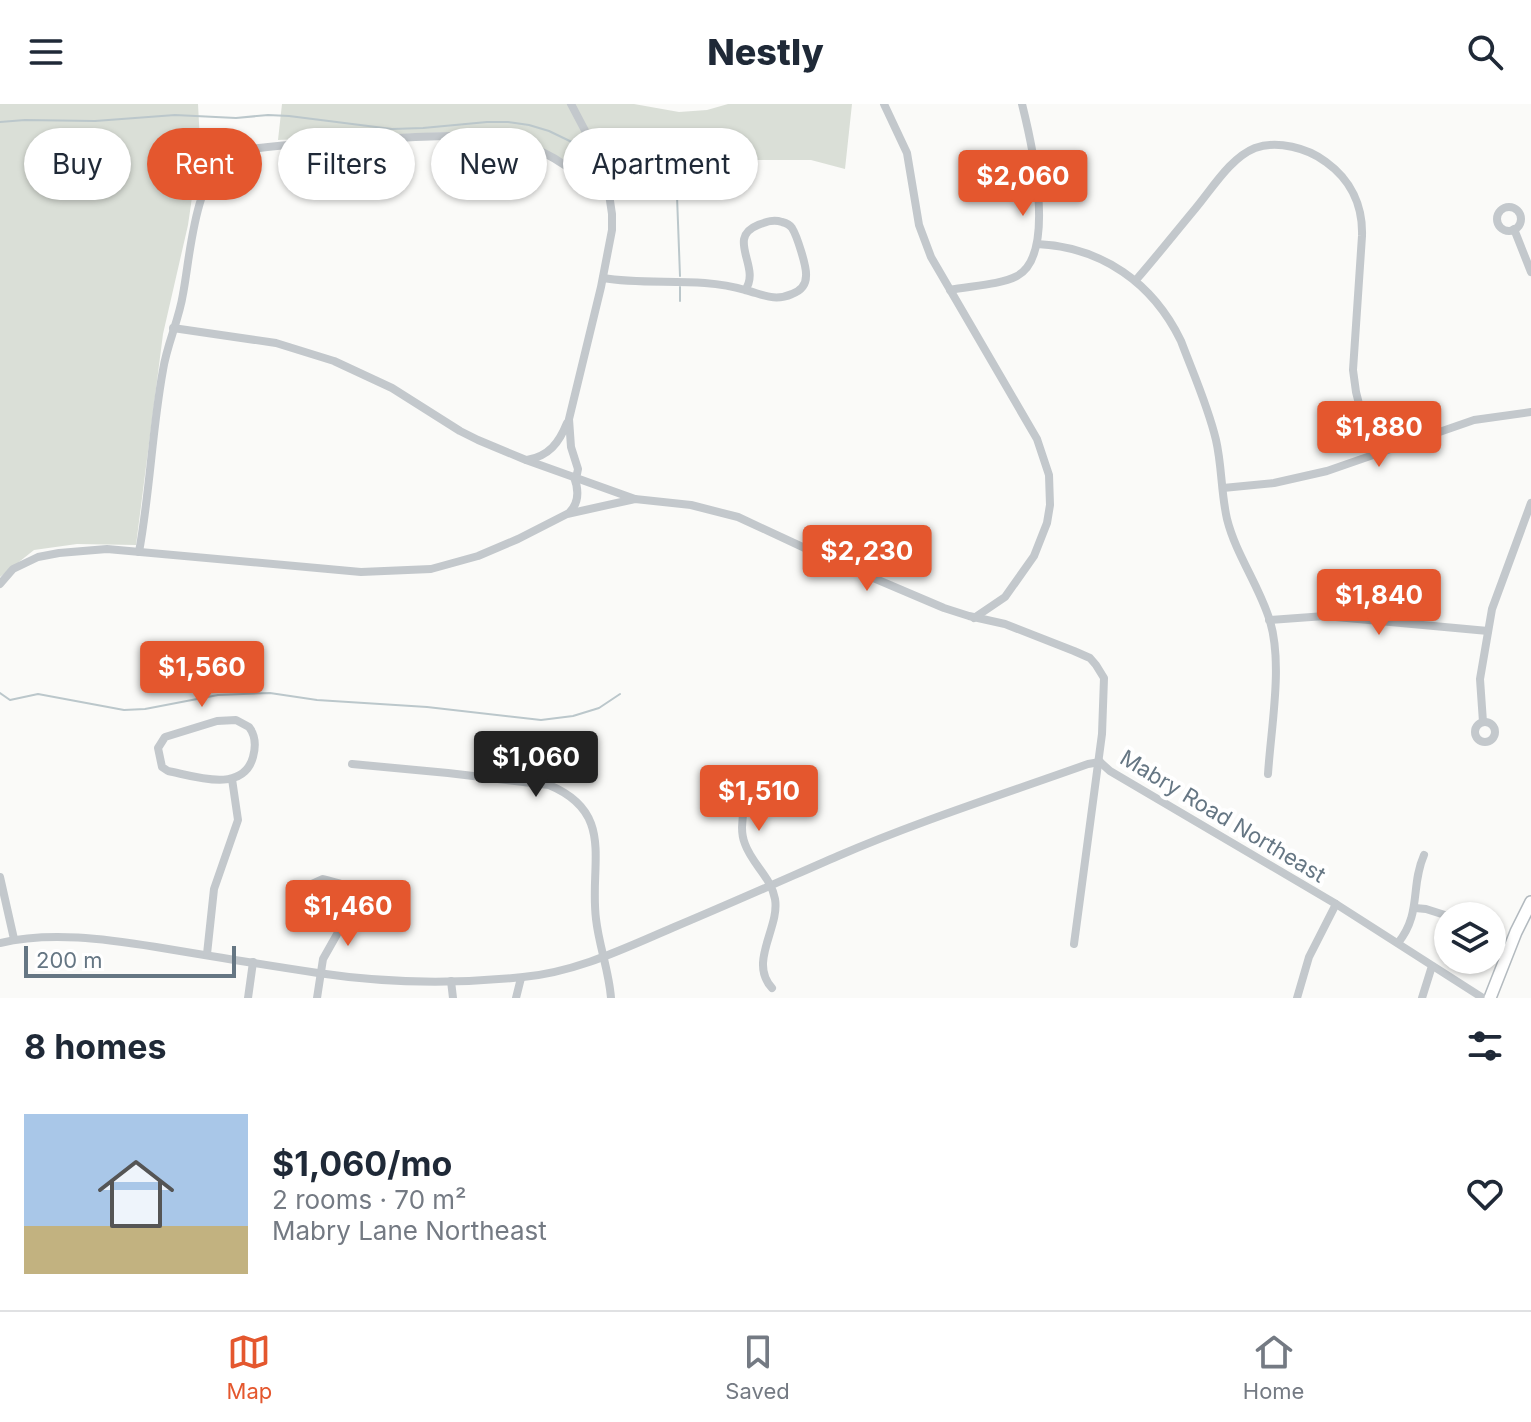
<!DOCTYPE html>
<html lang="en">
<head>
<meta charset="utf-8">
<style>
	:root { --surface:#fff; --page:#f2f2f3; --text:#1f2937; --muted:#747a83; --line:#e0e1e3; --accent:#e4572e }
	body { margin:0; font-family:Inter,sans-serif; background:var(--page); color:var(--text); height:100vh; display:flex; flex-direction:column; font-size:30px; white-space:nowrap }
	* { box-sizing:border-box; margin:0 }
	p { font-size:26px; color:var(--muted) }
	.icon { flex:none; width:44px; height:44px; fill:none; stroke:currentColor; stroke-width:2; stroke-linecap:round; stroke-linejoin:round }
	.map { position:relative; height:894px; overflow:hidden }
	.sheet { display:flex; flex-direction:column; background:var(--surface); flex:1 }
	.sheet>* { flex:none }
	.hud { position:absolute; left:24px; top:24px; width:800px; height:72px; display:flex; gap:16px }
	.controls { position:absolute; left:1434px; top:798px; display:grid; gap:16px }
	.controls a { display:grid; place-items:center; width:72px; height:72px; border-radius:50%; background:var(--surface); box-shadow:0 2px 6px #0004; font-size:40px }
	.scale { position:absolute; left:24px; bottom:20px; width:212px; box-sizing:border-box; padding-left:8px; border:4px solid #657683; border-top:0; font-size:22px; line-height:28px; white-space:nowrap; color:#657683; -webkit-text-stroke:6px #fff; paint-order:stroke }
	.price { position:absolute; translate:-50% -68px; padding:0 18px; border-radius:8px; background:var(--accent); color:#fff; font-size:26px; line-height:52px; filter:drop-shadow(0 2px 4px #0008) }
	.price::after { content:''; position:absolute; left:50%; top:48px; width:24px; height:18px; margin-left:-12px; background:inherit; clip-path:polygon(0 0,100% 0,50% 100%) }
	.price.on { background:#222; color:#fff }
	ul { padding:0; list-style:none }
	li { display:flex; align-items:center; gap:24px; height:200px; padding:0 24px }
	li span { display:grid; place-items:center; flex:none; width:224px; height:160px; border-radius:0px; color:#555 }
	li>.icon { margin-inline-start:auto }
	span .icon { width:96px; height:96px; fill:#fffc; stroke-width:1 }
	li b { font-size:34px }
	h2 { display:flex; justify-content:space-between; align-items:center; height:96px; padding:0 24px; font-size:34px }
	.chip { padding:0 28px; border-radius:36px; background:var(--surface); box-shadow:0 2px 6px #0004; font-size:28px; line-height:72px }
	.chip.on { background:var(--accent); color:#fff }
	header { display:flex; justify-content:space-between; align-items:center; height:104px; padding:0 24px; background:var(--surface); font-size:36px; font-weight:800 }
	.dock { display:flex; justify-content:space-around; align-items:center; height:112px; border-top:2px solid var(--line); background:var(--surface); font-size:22px; color:var(--muted) }
	.dock a { display:grid; justify-items:center; gap:4px }
	.dock .on { color:var(--accent) }
	.map>svg:first-child { display:block }
</style>
</head>
<body>
<header><svg class="icon" aria-label="menu" viewBox="0 0 24 24"><path d="M4 6h16M4 12h16M4 18h16"/></svg>Nestly<svg class="icon" aria-label="search" viewBox="0 0 24 24"><circle cx="10" cy="10" r="6"/><path d="M15 15l6 6"/></svg></header>
<div class="map">
<svg width="1531" height="894" viewBox="0 0 1531 894">
	<rect width="100%" height="100%" fill="#fafaf8"/>
	<g fill="#dadfd7">
		<path d="M 0,0 L 198,0 L 200,38 L 188,121 L 163,230 L 136,441 L 77,440 L 34,446 L 0,473 Z"/>
		<path d="M 282,0 L 634,0 L 679,8 L 707,6 L 728,0 L 852,0 L 845,65 L 811,56 L 750,56 L 674,72 L 616,76 L 589,75 L 524,36 L 470,27 L 278,36 Z"/>
	</g>
	<g fill="none" stroke-linecap="round" stroke-linejoin="round">
		<g stroke="#bbc7cb" stroke-width="2">
			<path d="M 0,18 L 25,16 L 95,17 L 175,11 L 236,14 L 268,11 L 289,12 L 392,25 L 423,24 L 487,18 L 508,18 L 529,21 L 549,27 L 578,41 L 598,68 L 599,68"/>
			<path d="M 611,66 L 633,60 L 667,76 L 677,92 L 680,172"/>
			<path d="M 680,197 L 680,183"/>
			<path d="M 0,589 L 10,596 L 38,590 L 124,606 L 145,605 L 218,591 L 270,589 L 317,596 L 427,603 L 541,616 L 573,612 L 599,604 L 620,590"/>
		</g>
		<defs>
			<path id="secondary" d="M 1490,894 L 1516,828 L 1531,798"/>
		</defs>
		<use href="#secondary" stroke="#b3babf" stroke-width="14"/>
		<g stroke="#c3c8cc" stroke-width="8">
			<path d="M 571,0 L 601,57 L 606,70 L 612,110 L 612,126 L 601,183 L 569,315 L 571,343 L 578,365 L 577,370 L 574,373"/>
			<path d="M 884,0 L 907,49 L 919,121 L 931,153 L 1037,335 L 1049,371 L 1050,401 L 1047,419 L 1034,452 L 1005,493 L 974,514"/>
			<circle cx="1509" cy="115" r="12"/>
			<path d="M 1514,125 L 1531,168"/>
			<path d="M 1037,140 C 1102,143 1153,179 1181,237 C 1193,269 1208,302 1216,336 C 1222,362 1221,389 1227,415 C 1236,451 1259,481 1270,517 C 1283,561 1271,623 1268,670"/>
			<path d="M 603,174 C 649,182 699,172 745,186 C 762,190 774,198 792,190 C 800,187 806,181 806,172 C 807,163 797,132 792,124 C 790,121 786,119 782,118 C 773,115 766,118 758,121 C 725,134 762,164 745,186"/>
			<path d="M 1136,176 C 1156,153 1175,129 1195,105 C 1212,85 1230,54 1255,44 C 1277,36 1308,44 1326,58 C 1351,76 1363,102 1362,132 L 1353,266 L 1356,288 L 1372,351"/>
			<path d="M 950,186 C 969,182 1000,181 1017,172 C 1058,150 1031,36 1022,0"/>
			<path d="M 173,224 L 276,239 L 334,257 L 392,284 L 460,327 L 478,336 L 526,356 L 635,395"/>
			<path d="M 527,356 C 549,352 559,339 567,319"/>
			<path d="M 1223,384 L 1274,379 L 1327,367 L 1474,316 L 1531,308"/>
			<path d="M 569,409 C 579,399 579,386 574,373"/>
			<path d="M 139,448 C 150,388 152,326 163,266 C 167,240 179,216 183,190 C 191,148 194,67 236,47 C 285,40 333,37 382,35 C 428,32 477,28 522,41 C 538,45 552,52 566,62 C 580,72 591,90 610,92"/>
			<path d="M 0,480 L 13,465 L 38,453 L 59,449 L 107,445 L 361,468 L 431,465 L 478,452 L 518,435 L 567,410 L 635,395 L 691,401 L 738,413 L 824,453 L 944,504 L 969,512 L 1005,520 L 1074,547 L 1090,554 L 1096,561 L 1104,574 L 1102,630 L 1074,840"/>
			<path d="M 1269,516 L 1325,512 L 1488,527"/>
			<path d="M 236,616 L 249,623 C 256,632 256,642 253,653 C 243,690 194,672 168,667 L 162,663 L 158,644 L 165,633 L 217,617 Z"/>
			<circle cx="1485" cy="628" r="10"/>
			<path d="M 1483,618 L 1480,575 L 1492,505 L 1531,399"/>
			<path d="M 1100,658 L 1110,667 L 1336,800 L 1483,894"/>
			<path d="M 352,660 L 448,669 L 549,681 C 616,709 589,759 596,815 C 599,842 609,867 611,894"/>
			<path d="M 759,670 C 747,685 737,721 745,740 C 752,760 771,773 775,795 C 780,824 748,858 772,884"/>
			<path d="M 0,773 L 14,835"/>
			<path d="M 323,775 C 346,781 360,782 349,809 L 313,796 L 309,785 L 312,780 Z"/>
			<path d="M 1415,804 L 1426,805 L 1448,812"/>
			<path d="M 0,839 C 50,827 106,835 156,843 C 210,852 264,861 318,869 C 385,879 456,880 523,873 C 576,868 623,845 672,824 C 727,801 783,776 838,752 C 919,717 1004,690 1088,660 L 1100,658"/>
			<path d="M 1398,839 C 1422,809 1410,783 1424,751"/>
			<path d="M 207,850 L 214,785 L 238,716 L 232,675"/>
			<path d="M 451,877 L 453,894"/>
			<path d="M 248,894 L 253,858"/>
			<path d="M 317,894 L 323,855 L 349,809"/>
			<path d="M 516,894 L 521,874"/>
			<path d="M 1297,894 L 1309,853 L 1336,800"/>
			<path d="M 1422,894 L 1432,862"/>
		</g>
		<use href="#secondary" stroke="#fff" stroke-width="11"/>
	</g>
	<g text-anchor="middle" dominant-baseline="central" stroke-width="8" stroke-linejoin="round" paint-order="stroke">
		<g font-size="22" fill="#657683" stroke="#fff">
			<text transform="translate(1223 712) rotate(31)">Mabry Road Northeast</text>
		</g>
	</g>
</svg>
<div class="controls">
<a><svg class="icon" aria-label="layers" viewBox="0 0 24 24"><path d="M12 4l9 5-9 5-9-5zM3 14l9 5 9-5"/></svg></a>
</div>
<div class="scale">200 m</div>
<b class="price" style="left:1023px;top:114px">$2,060</b>
<b class="price" style="left:1379px;top:365px">$1,880</b>
<b class="price" style="left:867px;top:489px">$2,230</b>
<b class="price" style="left:1379px;top:533px">$1,840</b>
<b class="price" style="left:202px;top:605px">$1,560</b>
<b class="price on" style="left:536px;top:695px">$1,060</b>
<b class="price" style="left:759px;top:729px">$1,510</b>
<b class="price" style="left:348px;top:844px">$1,460</b>
<div class="hud">
<a class="chip">Buy</a>
<a class="chip on">Rent</a>
<a class="chip">Filters</a>
<a class="chip">New</a>
<a class="chip">Apartment</a>
</div>
</div>
<section class="sheet">
<h2>8 homes<svg class="icon" aria-label="filters" viewBox="0 0 24 24"><path d="M4 7h16M4 17h16"/><circle cx="9" cy="7" r="2"/><circle cx="15" cy="17" r="2"/></svg></h2>
<ul>
<li><span style="background:linear-gradient(#a9c7e8 70%,#c2b280 0)"><svg class="icon" aria-label="home" viewBox="0 0 24 24"><path d="M3 11l9-7 9 7M6 9v11h12V9"/></svg></span><div><b>$1,060/mo</b><p>2 rooms · 70 m²</p><p>Mabry Lane Northeast</p></div><svg class="icon" aria-label="heart" viewBox="0 0 24 24"><path d="M12 20l-8-8c-3-5 5-10 8-4 3-6 11-1 8 4z"/></svg></li>
</ul>
</section>
<nav class="dock">
<a class="on"><svg class="icon" aria-label="map" viewBox="0 0 24 24"><path d="M3 6l6-2 6 2 6-2v14l-6 2-6-2-6 2zM9 4v14M15 6v14"/></svg>Map</a>
<a><svg class="icon" aria-label="saved" viewBox="0 0 24 24"><path d="M7 4h10v16l-5-4-5 4z"/></svg>Saved</a>
<a><svg class="icon" aria-label="home" viewBox="0 0 24 24"><path d="M3 11l9-7 9 7M6 9v11h12V9"/></svg>Home</a>
</nav>
</body>
</html>
